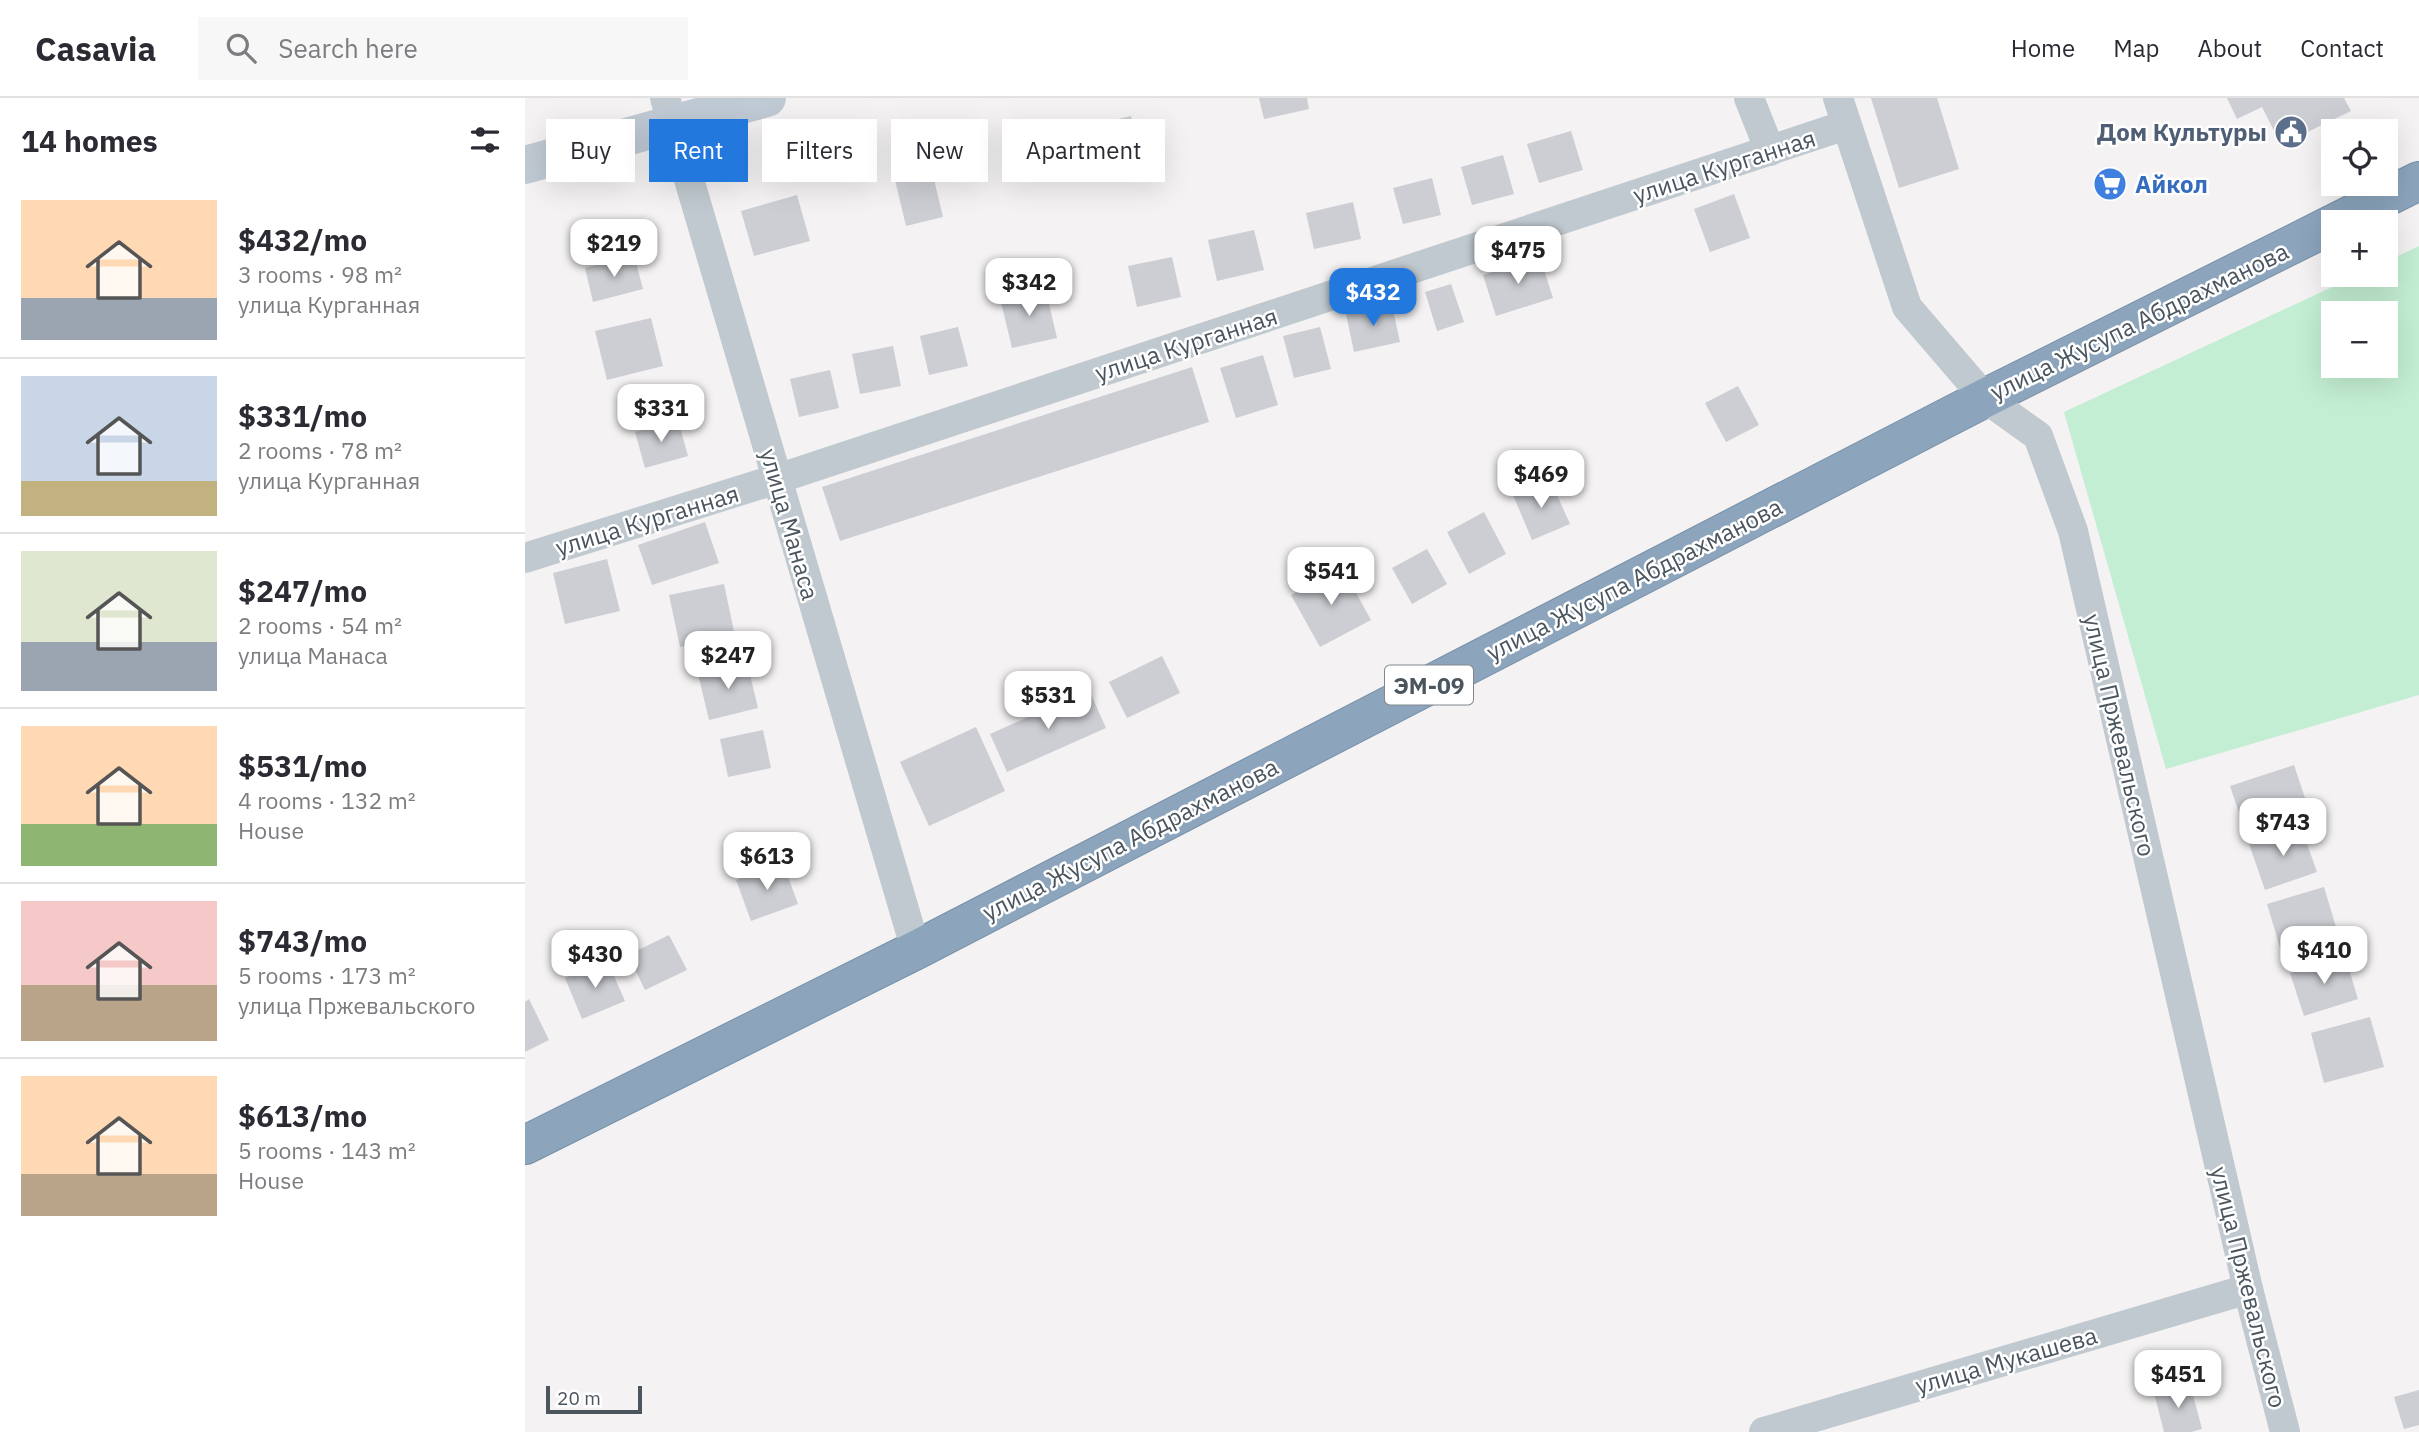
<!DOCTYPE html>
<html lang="en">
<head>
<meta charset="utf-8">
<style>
	:root { --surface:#fff; --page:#f7f7f7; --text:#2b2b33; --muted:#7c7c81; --line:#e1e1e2; --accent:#2378dd }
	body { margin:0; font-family:"IBM Plex Sans",sans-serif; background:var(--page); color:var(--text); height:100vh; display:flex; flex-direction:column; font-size:26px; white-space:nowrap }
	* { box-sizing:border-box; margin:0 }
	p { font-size:23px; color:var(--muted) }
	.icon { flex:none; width:38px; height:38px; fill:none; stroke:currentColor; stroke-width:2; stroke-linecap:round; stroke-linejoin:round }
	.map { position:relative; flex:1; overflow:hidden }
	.details { display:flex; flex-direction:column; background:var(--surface); width:525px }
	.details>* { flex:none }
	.guide { position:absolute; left:21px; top:21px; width:665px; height:63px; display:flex; gap:14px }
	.fabs { position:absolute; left:1796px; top:21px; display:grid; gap:14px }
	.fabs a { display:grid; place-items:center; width:77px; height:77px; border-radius:0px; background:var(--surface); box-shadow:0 7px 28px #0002; font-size:35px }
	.scale { position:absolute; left:21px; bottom:18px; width:96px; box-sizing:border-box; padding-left:7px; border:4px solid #4a555e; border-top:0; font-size:19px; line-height:24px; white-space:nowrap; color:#4a555e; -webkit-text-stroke:5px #fff; paint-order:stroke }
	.price { position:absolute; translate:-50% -60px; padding:0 16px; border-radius:14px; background:#fff; color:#222; font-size:23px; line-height:46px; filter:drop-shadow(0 2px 4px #0008) }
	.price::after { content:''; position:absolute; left:50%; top:42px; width:21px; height:16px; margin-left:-10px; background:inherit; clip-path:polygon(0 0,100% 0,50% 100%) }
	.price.selected { background:var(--accent); color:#fff }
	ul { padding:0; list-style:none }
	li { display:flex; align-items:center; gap:21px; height:175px; padding:0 21px }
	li+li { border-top:2px solid var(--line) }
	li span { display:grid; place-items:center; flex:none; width:196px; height:140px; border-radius:0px; color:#555 }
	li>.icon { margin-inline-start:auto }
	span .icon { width:84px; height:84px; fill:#fffc; stroke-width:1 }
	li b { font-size:30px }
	h2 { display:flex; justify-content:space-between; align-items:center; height:84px; padding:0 21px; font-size:30px }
	.chip { padding:0 24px; border-radius:0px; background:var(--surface); box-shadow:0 7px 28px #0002; font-size:24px; line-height:63px }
	.chip.selected { background:var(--accent); color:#fff }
	header { display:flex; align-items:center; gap:42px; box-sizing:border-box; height:98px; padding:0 35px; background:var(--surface); border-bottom:2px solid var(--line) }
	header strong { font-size:33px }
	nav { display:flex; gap:38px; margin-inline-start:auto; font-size:24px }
	.search { width:490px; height:63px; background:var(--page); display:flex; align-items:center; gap:18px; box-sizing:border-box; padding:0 24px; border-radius:0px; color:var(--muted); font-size:26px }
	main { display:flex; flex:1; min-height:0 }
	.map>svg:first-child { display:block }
</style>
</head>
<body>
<header>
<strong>Casavia</strong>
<div class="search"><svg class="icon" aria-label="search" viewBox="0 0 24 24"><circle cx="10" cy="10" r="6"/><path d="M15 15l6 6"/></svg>Search here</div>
<nav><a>Home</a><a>Map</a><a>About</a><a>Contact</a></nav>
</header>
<main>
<section class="details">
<h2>14 homes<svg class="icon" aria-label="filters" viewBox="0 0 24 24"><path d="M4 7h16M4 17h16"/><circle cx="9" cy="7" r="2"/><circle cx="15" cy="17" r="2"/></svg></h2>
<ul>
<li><span style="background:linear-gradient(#ffd9b3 70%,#9aa5b1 0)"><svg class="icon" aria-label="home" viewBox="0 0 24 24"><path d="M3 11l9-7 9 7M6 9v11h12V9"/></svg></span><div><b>$432/mo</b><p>3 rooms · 98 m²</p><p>улица Курганная</p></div></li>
<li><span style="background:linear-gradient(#c9d6e8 75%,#c2b280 0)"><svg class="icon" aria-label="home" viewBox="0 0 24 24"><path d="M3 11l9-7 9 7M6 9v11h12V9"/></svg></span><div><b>$331/mo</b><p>2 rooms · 78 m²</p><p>улица Курганная</p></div></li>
<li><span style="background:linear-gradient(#dfe7d0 65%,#9aa5b1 0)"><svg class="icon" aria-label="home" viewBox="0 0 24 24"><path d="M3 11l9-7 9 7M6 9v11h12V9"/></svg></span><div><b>$247/mo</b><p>2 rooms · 54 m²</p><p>улица Манаса</p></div></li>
<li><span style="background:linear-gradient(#ffd9b3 70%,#8fb573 0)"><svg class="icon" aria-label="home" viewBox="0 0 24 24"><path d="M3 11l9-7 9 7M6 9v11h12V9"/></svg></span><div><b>$531/mo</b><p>4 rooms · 132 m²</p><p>House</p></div></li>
<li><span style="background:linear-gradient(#f6c9c9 60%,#b9a48a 0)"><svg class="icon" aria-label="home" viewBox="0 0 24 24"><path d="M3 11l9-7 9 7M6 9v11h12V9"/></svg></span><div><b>$743/mo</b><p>5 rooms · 173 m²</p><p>улица Пржевальского</p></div></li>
<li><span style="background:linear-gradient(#ffd9b3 70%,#b9a48a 0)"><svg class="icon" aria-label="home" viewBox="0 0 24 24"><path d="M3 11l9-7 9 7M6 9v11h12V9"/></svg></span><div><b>$613/mo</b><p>5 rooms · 143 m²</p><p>House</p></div></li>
</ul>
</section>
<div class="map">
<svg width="1894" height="1334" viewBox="0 0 1894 1334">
	<rect width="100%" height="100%" fill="#f4f2f2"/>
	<path fill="#c3eed3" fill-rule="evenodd" d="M 1894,148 L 1894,597 L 1641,671 L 1539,314 L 1833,177 L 1860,177 L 1860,164 ZM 1808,215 L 1860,215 L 1860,268 L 1808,268 Z"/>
	<g fill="#ccced3">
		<path d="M 734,0 L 782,0 L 784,11 L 739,21 Z"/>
		<path d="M 1346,0 L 1412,0 L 1434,71 L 1374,90 Z"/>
		<path d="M 1702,0 L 1819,0 L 1826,13 L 1756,47 L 1737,9 L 1712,21 Z"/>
		<path d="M 606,18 L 617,63 L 549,79 L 538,34 Z"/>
		<path d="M 1046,33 L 1058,72 L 1014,85 L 1002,46 Z"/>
		<path d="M 978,57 L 989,96 L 947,107 L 936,69 Z"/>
		<path d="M 407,73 L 418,119 L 381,128 L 370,82 Z"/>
		<path d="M 907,80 L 916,117 L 878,126 L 868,90 Z"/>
		<path d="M 1209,96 L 1225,140 L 1185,154 L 1169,111 Z"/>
		<path d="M 272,97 L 285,143 L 229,158 L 216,113 Z"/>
		<path d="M 828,104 L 836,141 L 789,151 L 781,115 Z"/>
		<path d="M 729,132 L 739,172 L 692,183 L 683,142 Z"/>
		<path d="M 109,157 L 118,191 L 68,204 L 60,170 Z"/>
		<path d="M 647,159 L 656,199 L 612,209 L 603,168 Z"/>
		<path d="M 1015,159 L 1028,200 L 971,218 L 958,177 Z"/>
		<path d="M 926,186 L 939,224 L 912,233 L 900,194 Z"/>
		<path d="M 520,189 L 532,240 L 487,250 L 475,200 Z"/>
		<path d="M 867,207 L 875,244 L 829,254 L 821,216 Z"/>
		<path d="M 126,220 L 138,268 L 82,282 L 70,233 Z"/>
		<path d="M 433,229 L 443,268 L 404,277 L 395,238 Z"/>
		<path d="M 795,229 L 806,271 L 769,280 L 758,238 Z"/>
		<path d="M 368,248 L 376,288 L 335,296 L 327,256 Z"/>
		<path d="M 738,257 L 753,307 L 711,320 L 695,270 Z"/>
		<path d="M 667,269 L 684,324 L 315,443 L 297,389 Z"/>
		<path d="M 305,272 L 314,310 L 274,319 L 265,281 Z"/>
		<path d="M 1213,288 L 1234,327 L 1201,344 L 1180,305 Z"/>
		<path d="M 153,322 L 163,358 L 120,370 L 110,334 Z"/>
		<path d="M 1025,381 L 1045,426 L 1007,442 L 988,397 Z"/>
		<path d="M 959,414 L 981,456 L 944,476 L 922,434 Z"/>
		<path d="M 180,424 L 194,465 L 127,487 L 113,447 Z"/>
		<path d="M 902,451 L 922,486 L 887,506 L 867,470 Z"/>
		<path d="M 82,461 L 95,513 L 40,526 L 28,475 Z"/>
		<path d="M 817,469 L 846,522 L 795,549 L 766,497 Z"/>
		<path d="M 199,486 L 210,538 L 155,549 L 144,497 Z"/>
		<path d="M 637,558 L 655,595 L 602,620 L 584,584 Z"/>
		<path d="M 222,564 L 233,610 L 184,622 L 173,576 Z"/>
		<path d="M 564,592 L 581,630 L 482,674 L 465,636 Z"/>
		<path d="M 451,629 L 480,693 L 404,728 L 375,664 Z"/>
		<path d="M 238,632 L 246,670 L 203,679 L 195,641 Z"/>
		<path d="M 1769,667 L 1784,712 L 1720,733 L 1705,688 Z"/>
		<path d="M 1776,729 L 1792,774 L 1740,792 L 1724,746 Z"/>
		<path d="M 258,765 L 273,806 L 226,823 L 211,782 Z"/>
		<path d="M 1799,789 L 1814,839 L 1757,856 L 1742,806 Z"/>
		<path d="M 144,837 L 162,872 L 120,892 L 103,857 Z"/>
		<path d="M 1820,858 L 1833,901 L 1779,918 L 1765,875 Z"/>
		<path d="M 82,862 L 100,903 L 57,921 L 40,880 Z"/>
		<path d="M 4,901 L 24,942 L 0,954 L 0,904 Z"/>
		<path d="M 1845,919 L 1859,969 L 1799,985 L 1786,935 Z"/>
		<path d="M 1665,1286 L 1677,1331 L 1666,1334 L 1639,1334 L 1629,1295 Z"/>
		<path d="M 1894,1292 L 1894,1327 L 1879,1331 L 1869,1299 Z"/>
	</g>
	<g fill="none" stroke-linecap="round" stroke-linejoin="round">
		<defs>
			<g id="highway">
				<path d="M 1812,124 L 1894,83"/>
				<path d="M 0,1047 L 391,852 L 1460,300 L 1808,126"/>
			</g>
		</defs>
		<use href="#highway" stroke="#7790a9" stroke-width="40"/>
		<g stroke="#c0c9cf" stroke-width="30">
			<path d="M 140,0 L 391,852"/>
			<path d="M 1224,0 L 1245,53"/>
			<path d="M 1313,0 L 1382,209 L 1460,300 L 1513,338 L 1548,433 L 1723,1191 L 1760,1334"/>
			<path d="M 0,460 L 252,381 L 1321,27"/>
			<path d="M 1239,1334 L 1723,1191"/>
		</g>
		<path stroke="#c0cad4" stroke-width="38" d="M 0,67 L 242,0"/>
		<use href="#highway" stroke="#8ca5bd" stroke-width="38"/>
	</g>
	<defs>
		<symbol id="civic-disc" viewBox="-11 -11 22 22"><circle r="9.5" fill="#5c6f8a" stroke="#fff"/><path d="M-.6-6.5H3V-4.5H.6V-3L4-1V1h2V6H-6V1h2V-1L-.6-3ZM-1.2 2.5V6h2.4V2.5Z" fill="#fff"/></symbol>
		<symbol id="supermarket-disc" viewBox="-11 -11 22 22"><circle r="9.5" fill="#3f7fe0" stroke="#fff"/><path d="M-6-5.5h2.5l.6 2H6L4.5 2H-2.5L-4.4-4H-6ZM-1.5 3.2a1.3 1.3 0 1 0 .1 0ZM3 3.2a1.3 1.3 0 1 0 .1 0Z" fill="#fff"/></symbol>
	</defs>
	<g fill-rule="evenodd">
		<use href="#civic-disc" x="1747" y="15" width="38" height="38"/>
		<use href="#supermarket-disc" x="1566" y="67" width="38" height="38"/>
	</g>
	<g text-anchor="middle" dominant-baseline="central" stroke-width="5" stroke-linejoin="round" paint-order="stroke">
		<rect fill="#fff" stroke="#80888e" stroke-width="2" x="860" y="567.5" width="88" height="39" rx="5"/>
		<g font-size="23" font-weight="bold" fill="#4a555e">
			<text x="904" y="587">ЭМ-09</text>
		</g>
		<g font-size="24" font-weight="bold" fill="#4e5e75" stroke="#fff" text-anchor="end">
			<text x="1742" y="34">Дом Культуры</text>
		</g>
		<g font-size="24" fill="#4a555e" stroke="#fff">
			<text transform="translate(1199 68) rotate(-18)">улица Курганная</text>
			<text transform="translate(1614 223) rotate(-26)">улица Жусупа Абдрахманова</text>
			<text transform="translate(661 246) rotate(-18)">улица Курганная</text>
			<text transform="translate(122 422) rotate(-17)">улица Курганная</text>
			<text transform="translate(265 426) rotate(74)">улица Манаса</text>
			<text transform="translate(1109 481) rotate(-27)">улица Жусупа Абдрахманова</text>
			<text transform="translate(1595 637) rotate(77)">улица Пржевальского</text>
			<text transform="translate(605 741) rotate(-27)">улица Жусупа Абдрахманова</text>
			<text transform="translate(1724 1189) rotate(76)">улица Пржевальского</text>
			<text transform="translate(1481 1262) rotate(-16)">улица Мукашева</text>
		</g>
		<g font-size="24" font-weight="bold" fill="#366cbe" stroke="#fff" text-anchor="start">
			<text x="1610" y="86">Айкол</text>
		</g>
	</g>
</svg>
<div class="fabs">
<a><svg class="icon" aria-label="locate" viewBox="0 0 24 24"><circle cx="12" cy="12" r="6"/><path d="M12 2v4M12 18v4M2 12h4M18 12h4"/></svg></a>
<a>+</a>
<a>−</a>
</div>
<div class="scale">20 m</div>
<b class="price" style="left:89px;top:181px">$219</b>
<b class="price" style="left:993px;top:188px">$475</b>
<b class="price" style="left:504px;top:220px">$342</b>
<b class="price selected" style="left:848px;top:230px">$432</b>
<b class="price" style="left:136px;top:346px">$331</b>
<b class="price" style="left:1016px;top:412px">$469</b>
<b class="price" style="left:806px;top:509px">$541</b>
<b class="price" style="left:203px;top:593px">$247</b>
<b class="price" style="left:523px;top:633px">$531</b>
<b class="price" style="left:1758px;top:760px">$743</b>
<b class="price" style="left:242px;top:794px">$613</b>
<b class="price" style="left:1799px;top:888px">$410</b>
<b class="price" style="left:70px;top:892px">$430</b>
<b class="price" style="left:1653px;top:1312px">$451</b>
<div class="guide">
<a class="chip">Buy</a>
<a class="chip selected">Rent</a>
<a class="chip">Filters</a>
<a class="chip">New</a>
<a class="chip">Apartment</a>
</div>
</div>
</main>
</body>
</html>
